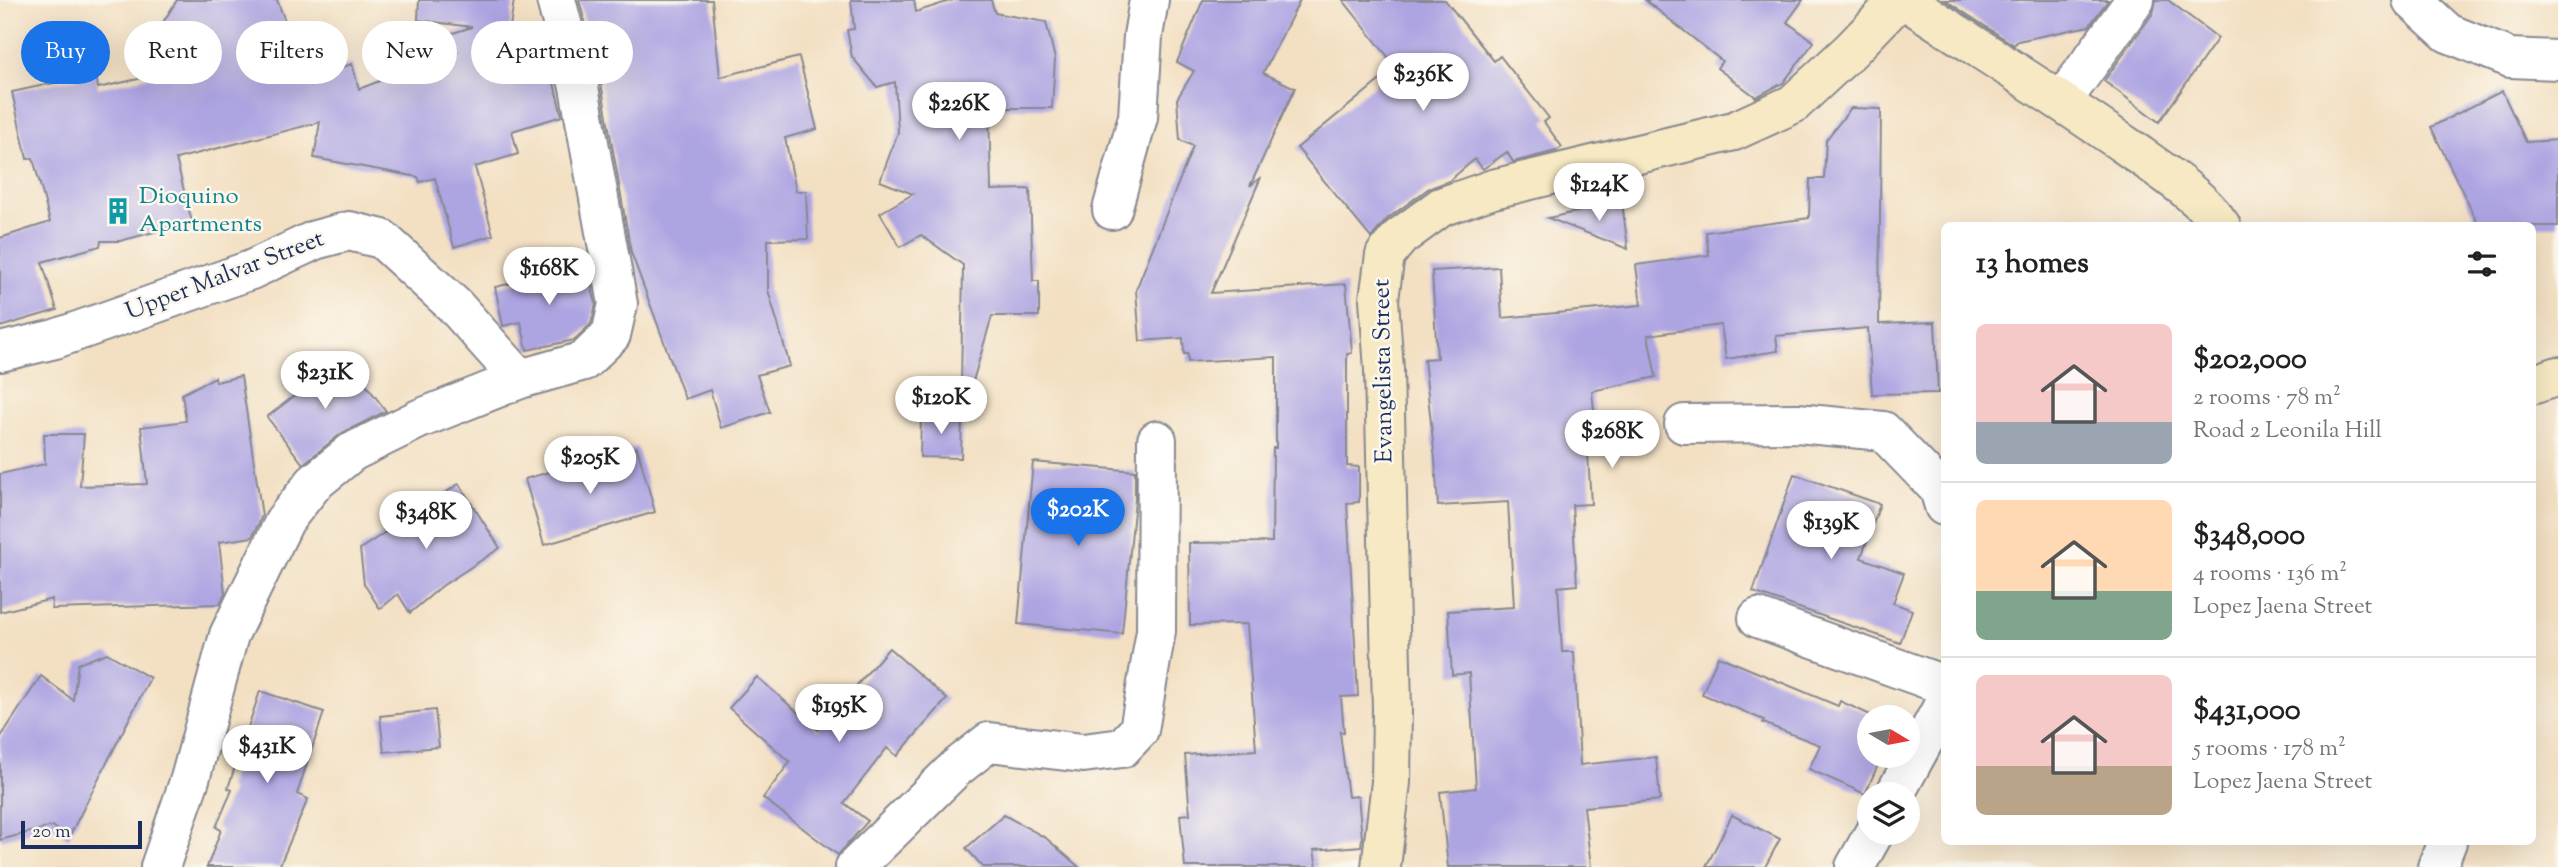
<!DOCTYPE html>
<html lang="en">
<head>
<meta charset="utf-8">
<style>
	:root { --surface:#fff; --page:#f6f6f6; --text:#222; --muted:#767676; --line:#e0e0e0; --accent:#1a73e8 }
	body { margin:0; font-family:"Sorts Mill Goudy",serif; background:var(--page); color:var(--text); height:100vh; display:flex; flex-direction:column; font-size:26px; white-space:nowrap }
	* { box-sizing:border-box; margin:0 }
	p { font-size:23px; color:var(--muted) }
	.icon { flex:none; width:38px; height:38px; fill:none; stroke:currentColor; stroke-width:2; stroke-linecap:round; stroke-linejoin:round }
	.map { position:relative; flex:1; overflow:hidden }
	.details { position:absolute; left:1941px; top:222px; width:595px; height:623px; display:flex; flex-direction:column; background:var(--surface); border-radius:10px; box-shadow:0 7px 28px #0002 }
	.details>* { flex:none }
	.top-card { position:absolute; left:21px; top:21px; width:665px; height:63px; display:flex; gap:14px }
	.needle { width:46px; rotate:100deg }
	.fabs { position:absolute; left:1857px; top:705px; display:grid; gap:14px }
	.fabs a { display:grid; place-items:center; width:63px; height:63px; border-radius:50%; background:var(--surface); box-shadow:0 7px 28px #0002; font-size:35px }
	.scale { position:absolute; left:21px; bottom:18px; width:121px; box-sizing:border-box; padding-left:7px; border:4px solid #1b2f5e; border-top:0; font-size:19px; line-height:24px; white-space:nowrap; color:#1b2f5e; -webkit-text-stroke:5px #fbf7ec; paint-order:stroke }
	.price { position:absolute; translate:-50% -60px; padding:0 16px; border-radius:24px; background:#fff; color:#222; font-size:23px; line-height:46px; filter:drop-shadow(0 2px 4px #0008) }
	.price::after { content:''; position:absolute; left:50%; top:42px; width:21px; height:16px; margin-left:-10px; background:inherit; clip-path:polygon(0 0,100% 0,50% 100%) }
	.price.active { background:var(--accent); color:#fff }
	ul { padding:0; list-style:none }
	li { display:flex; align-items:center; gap:21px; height:175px; padding:0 35px }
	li+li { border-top:2px solid var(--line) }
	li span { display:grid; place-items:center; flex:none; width:196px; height:140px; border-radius:10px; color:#555 }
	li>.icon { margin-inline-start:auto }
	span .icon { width:84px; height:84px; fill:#fffc; stroke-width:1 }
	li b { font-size:30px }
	h2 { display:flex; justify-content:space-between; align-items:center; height:84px; padding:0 35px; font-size:30px }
	.pill { padding:0 24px; border-radius:32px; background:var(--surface); box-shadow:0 7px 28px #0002; font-size:24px; line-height:63px }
	.pill.active { background:var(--accent); color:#fff }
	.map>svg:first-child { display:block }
</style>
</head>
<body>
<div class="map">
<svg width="2558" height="867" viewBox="0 0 2558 867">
	<rect width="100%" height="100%" fill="#fbf7ec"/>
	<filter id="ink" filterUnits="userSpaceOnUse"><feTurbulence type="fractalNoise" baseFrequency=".0143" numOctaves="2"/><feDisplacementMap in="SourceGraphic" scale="14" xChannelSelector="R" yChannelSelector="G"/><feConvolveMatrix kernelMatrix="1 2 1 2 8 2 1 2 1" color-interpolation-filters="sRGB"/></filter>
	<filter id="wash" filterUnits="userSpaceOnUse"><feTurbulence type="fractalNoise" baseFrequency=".00686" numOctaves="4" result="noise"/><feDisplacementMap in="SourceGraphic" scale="28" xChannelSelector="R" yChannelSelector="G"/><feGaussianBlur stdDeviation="1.57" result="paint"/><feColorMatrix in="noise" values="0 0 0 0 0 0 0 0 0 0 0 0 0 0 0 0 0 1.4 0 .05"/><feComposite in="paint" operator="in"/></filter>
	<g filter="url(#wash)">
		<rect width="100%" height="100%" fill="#f3e0c3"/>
		<g id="blocks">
			<g fill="#ada4e2">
				<path d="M 177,0 L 277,0 L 307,78 L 352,64 L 359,89 L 457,51 L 434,39 L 472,27 L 418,20 L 419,0 L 514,0 L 509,34 L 543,38 L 562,116 L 512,131 L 518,154 L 475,167 L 493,235 L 454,247 L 435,178 L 420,182 L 418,177 L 314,158 L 320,122 L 176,159 L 192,222 L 120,241 L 101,241 L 100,246 L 42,262 L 57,310 L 0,327 L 0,238 L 50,222 L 33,158 L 27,159 L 12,92 L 96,74 L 98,88 L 205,64 L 157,32 Z"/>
				<path d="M 579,0 L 712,0 L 720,77 L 799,57 L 817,129 L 785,138 L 796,191 L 806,191 L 808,239 L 768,240 L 768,290 L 790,366 L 757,375 L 770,412 L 721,428 L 710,390 L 685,399 L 631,252 L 601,83 Z"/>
				<path d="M 851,0 L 914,0 L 916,12 L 953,0 L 991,0 L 995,13 L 1046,22 L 1055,59 L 1052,108 L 989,108 L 991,190 L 1030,189 L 1033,281 L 1039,281 L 1039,316 L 992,316 L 971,388 L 961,386 L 963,265 L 921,235 L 900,247 L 880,213 L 913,194 L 880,181 L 898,132 L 895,82 L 877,87 L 852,57 L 847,30 L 854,29 Z"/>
				<path d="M 1203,0 L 1300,0 L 1263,73 L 1295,88 L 1250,186 L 1261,177 L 1211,293 L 1346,284 L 1352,353 L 1347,354 L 1347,466 L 1359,467 L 1359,502 L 1347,503 L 1358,696 L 1341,697 L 1344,732 L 1340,732 L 1348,797 L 1358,796 L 1362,838 L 1361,846 L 1314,850 L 1317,867 L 1185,867 L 1180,815 L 1190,814 L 1185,755 L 1256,750 L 1247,624 L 1190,625 L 1189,543 L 1272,542 L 1273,448 L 1276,448 L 1276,357 L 1188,362 L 1188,354 L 1184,354 L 1183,338 L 1140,341 L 1136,290 L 1193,146 L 1180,140 L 1177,99 L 1194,71 L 1177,62 Z"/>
				<path d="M 1343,0 L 1445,0 L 1494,61 L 1500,56 L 1549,118 L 1544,122 L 1562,147 L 1556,151 L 1513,162 L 1507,152 L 1483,169 L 1475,159 L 1449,181 L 1428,189 L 1387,219 L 1371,238 L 1297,148 L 1396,67 Z"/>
				<path d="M 1645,0 L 1803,0 L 1787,22 L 1814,42 L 1783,83 L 1756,97 L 1717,68 L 1722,61 Z"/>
				<path d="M 1945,0 L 2108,0 L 2089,26 L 2018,41 L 2014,45 Z"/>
				<path d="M 2156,0 L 2168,0 L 2218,38 L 2159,122 L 2104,81 L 2153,13 Z"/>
				<path d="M 2502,91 L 2526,142 L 2558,140 L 2558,226 L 2479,226 L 2431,127 Z"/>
				<path d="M 1851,108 L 1881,109 L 1879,324 L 1935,322 L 1938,393 L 1872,394 L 1868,328 L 1776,336 L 1778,351 L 1726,359 L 1721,325 L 1648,335 L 1656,377 L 1592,391 L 1595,420 L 1586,421 L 1591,504 L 1572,505 L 1577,585 L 1558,587 L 1562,652 L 1574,652 L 1580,765 L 1656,757 L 1660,800 L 1584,807 L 1591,867 L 1448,867 L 1440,792 L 1476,788 L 1469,673 L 1452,675 L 1448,611 L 1514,607 L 1508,502 L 1438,506 L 1435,460 L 1424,359 L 1437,358 L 1432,271 L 1499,267 L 1502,318 L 1641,305 L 1636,265 L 1709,255 L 1706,232 L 1809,218 L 1810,179 L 1824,179 L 1826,140 Z"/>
				<path d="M 1622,202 L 1628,249 L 1548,218 Z"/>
				<path d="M 586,267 L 596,304 L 591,324 L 574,340 L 527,350 L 521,322 L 503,326 L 495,287 Z"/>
				<path d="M 345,357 L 386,411 L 342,433 L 303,464 L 267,417 Z"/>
				<path d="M 241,376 L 262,516 L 252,537 L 219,542 L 225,593 L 220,604 L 52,609 L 52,599 L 0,612 L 0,474 L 45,464 L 44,434 L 84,434 L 80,486 L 147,484 L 141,427 L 186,421 L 182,394 L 215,377 L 216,382 Z"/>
				<path d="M 921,414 L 962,415 L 961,458 L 920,457 Z"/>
				<path d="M 637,447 L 655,512 L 544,545 L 525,479 Z"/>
				<path d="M 1033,462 L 1135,471 L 1135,500 L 1122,634 L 1018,624 Z"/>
				<path d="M 1794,474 L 1880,504 L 1861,558 L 1904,573 L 1893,603 L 1912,610 L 1900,643 L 1753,592 Z"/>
				<path d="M 459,484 L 500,548 L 442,586 L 410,613 L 398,594 L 380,609 L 364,584 L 360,549 Z"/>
				<path d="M 889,648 L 947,699 L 897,756 L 887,748 L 844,803 L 868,821 L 838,855 L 763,798 L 790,762 L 729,708 L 757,677 L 818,730 Z"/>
				<path d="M 107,653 L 150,678 L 68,839 L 53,826 L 0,840 L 0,738 L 41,676 L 73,700 L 78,664 Z"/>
				<path d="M 1718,656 L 1838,706 L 1840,701 L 1877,718 L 1869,718 L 1869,756 L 1882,756 L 1865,794 L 1809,769 L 1820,745 L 1763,723 L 1764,720 L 1702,694 Z"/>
				<path d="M 260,691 L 324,712 L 297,794 L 308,799 L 279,867 L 207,867 L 221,830 L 216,827 L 232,790 L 228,788 Z"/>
				<path d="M 435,710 L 439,747 L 384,752 L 380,716 Z"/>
				<path d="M 1004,815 L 1046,838 L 1079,867 L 983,867 L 966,848 Z"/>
				<path d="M 1732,815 L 1780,839 L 1765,867 L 1706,867 Z"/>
			</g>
		</g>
	</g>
	<g filter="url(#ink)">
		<use href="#blocks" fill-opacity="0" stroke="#878890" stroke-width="2"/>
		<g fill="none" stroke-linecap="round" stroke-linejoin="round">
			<defs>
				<g id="street">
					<path d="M 2412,0 L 2448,33 L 2510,58 L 2558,60"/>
					<path d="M 2062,101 L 2135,0"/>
					<path d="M 1112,210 L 1138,117 L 1143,36 L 1149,0"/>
					<path d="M 0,352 L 55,339 L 251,270 L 315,240 L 349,231 L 382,239 L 455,306 L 520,379"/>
					<path d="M 1684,424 L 1797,423 L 1883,431 L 1939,489 L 1944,506"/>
					<path d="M 1758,618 L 1944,685"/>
					<path d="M 1895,794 L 1944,704"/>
					<path d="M 160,867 L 190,779 L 229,635 L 285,520 L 314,483 L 352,452 L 419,419 L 520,379 L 584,361 L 611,335 L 618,304 L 579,87 L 556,0"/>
					<path d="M 855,867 L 956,768 L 989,742 L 1083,753 L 1122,748 L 1139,730 L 1156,631 L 1157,440"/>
					<path d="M 1855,867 L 1874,833"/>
					<path d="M 2437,867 L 2447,842"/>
				</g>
				<g id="secondary">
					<path d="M 1905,0 C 1979,49 2055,96 2128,147 C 2157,168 2202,196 2221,226"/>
					<path d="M 2532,385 L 2558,376"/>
					<path d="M 1381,867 L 1391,782 L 1392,709 L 1384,370 L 1379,299 L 1385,255 L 1400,237 L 1441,207 L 1493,189 L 1734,131 L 1793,104 L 1852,49 L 1899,0"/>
				</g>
			</defs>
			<use href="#street" stroke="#878890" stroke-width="42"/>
			<use href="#secondary" stroke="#878890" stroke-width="42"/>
			<use href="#street" stroke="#fff" stroke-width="38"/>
			<use href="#secondary" stroke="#f6e9c3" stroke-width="38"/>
		</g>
	</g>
	<defs>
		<symbol id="building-bare" viewBox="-9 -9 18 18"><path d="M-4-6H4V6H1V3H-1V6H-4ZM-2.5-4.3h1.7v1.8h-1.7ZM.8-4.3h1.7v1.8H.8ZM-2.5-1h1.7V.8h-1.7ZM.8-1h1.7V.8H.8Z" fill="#0f9aa8" stroke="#fbf7ec" stroke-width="2.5" paint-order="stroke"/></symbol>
	</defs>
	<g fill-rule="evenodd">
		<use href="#building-bare" x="99" y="192" width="38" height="38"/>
	</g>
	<g text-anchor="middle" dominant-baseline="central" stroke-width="5" stroke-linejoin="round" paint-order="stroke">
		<g font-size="24" fill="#0d838f" stroke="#fbf7ec" text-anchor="start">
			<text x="139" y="197">Dioquino<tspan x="139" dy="28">Apartments</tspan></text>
		</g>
		<g font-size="24" fill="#1b2f5e" stroke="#fbf7ec">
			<text transform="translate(225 276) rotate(-21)">Upper Malvar Street</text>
			<text transform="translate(1384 371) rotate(-91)">Evangelista Street</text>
		</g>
	</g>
</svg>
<div class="fabs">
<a><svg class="needle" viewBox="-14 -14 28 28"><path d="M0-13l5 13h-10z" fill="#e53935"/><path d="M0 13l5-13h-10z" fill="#767676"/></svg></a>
<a><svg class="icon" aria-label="layers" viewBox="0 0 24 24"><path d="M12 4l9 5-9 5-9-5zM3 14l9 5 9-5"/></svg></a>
</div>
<div class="scale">20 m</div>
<b class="price" style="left:1423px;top:113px">$236K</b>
<b class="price" style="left:959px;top:142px">$226K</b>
<b class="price" style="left:1599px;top:223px">$124K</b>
<b class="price" style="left:549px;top:307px">$168K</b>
<b class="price" style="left:325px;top:411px">$231K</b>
<b class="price" style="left:941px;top:436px">$120K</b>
<b class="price" style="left:1612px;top:470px">$268K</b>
<b class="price" style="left:590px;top:496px">$205K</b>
<b class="price active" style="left:1078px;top:548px">$202K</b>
<b class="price" style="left:426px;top:551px">$348K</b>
<b class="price" style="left:1831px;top:561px">$139K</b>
<b class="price" style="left:839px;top:744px">$195K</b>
<b class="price" style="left:267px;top:785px">$431K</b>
<div class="top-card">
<a class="pill active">Buy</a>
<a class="pill">Rent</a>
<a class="pill">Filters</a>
<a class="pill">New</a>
<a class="pill">Apartment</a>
</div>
<section class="details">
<h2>13 homes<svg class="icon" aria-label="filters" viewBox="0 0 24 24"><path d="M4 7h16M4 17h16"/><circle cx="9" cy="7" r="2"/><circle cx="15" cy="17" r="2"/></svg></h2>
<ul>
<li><span style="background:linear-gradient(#f6c9c9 70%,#9aa5b1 0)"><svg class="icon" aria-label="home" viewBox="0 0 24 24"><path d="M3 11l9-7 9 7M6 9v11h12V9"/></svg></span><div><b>$202,000</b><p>2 rooms · 78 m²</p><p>Road 2 Leonila Hill</p></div></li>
<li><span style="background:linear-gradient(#ffd9b3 65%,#7fa58c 0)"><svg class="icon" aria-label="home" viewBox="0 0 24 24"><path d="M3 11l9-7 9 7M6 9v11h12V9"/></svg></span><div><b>$348,000</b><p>4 rooms · 136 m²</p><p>Lopez Jaena Street</p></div></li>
<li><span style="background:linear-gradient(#f6c9c9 65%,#b9a48a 0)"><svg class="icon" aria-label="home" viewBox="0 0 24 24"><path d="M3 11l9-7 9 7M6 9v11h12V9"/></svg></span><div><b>$431,000</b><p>5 rooms · 178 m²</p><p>Lopez Jaena Street</p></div></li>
</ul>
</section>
</div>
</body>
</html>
